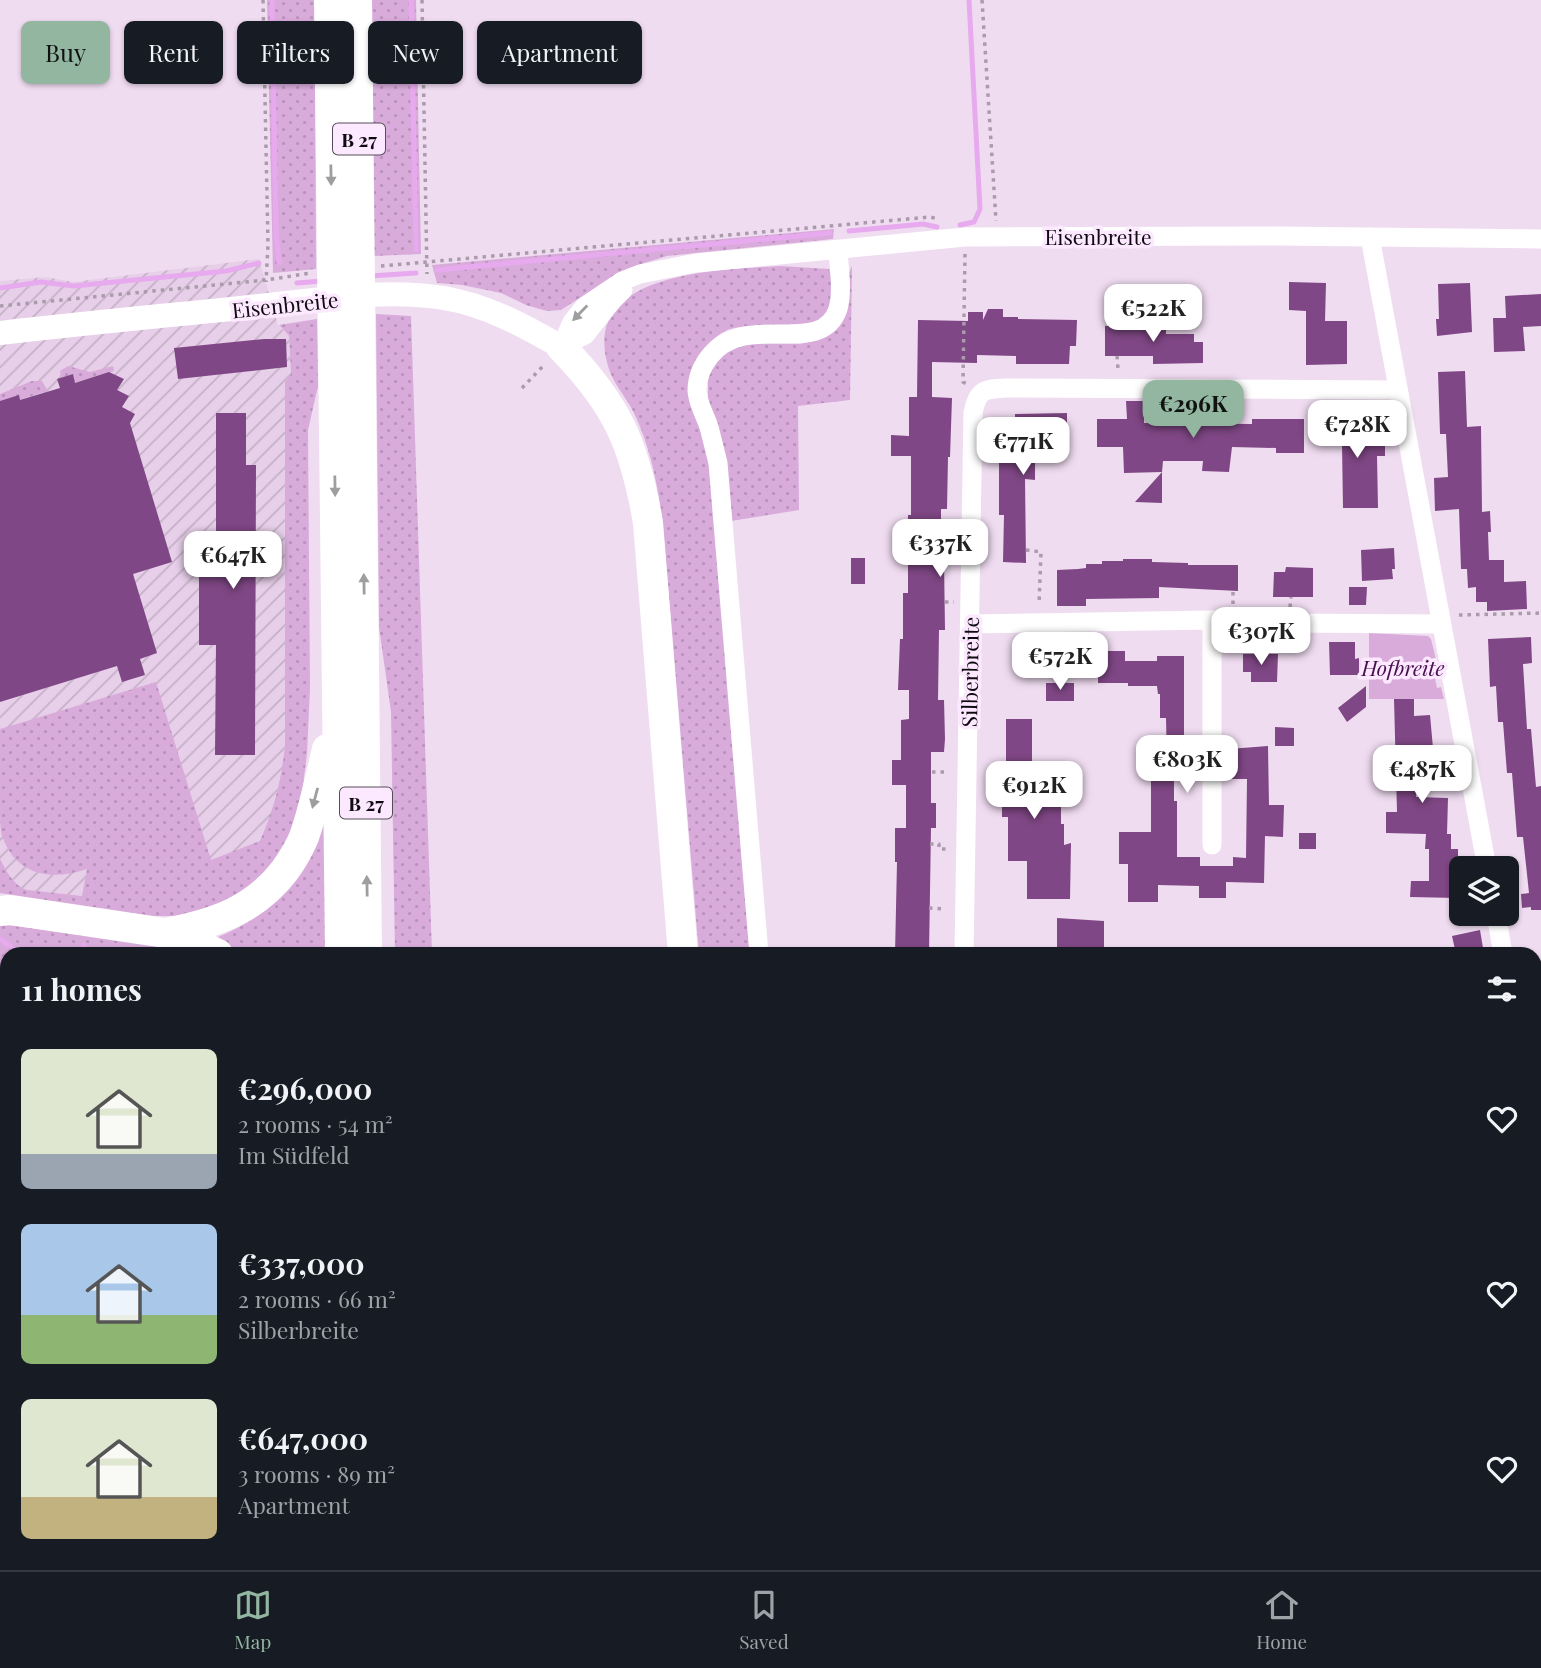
<!DOCTYPE html>
<html lang="en">
<head>
<meta charset="utf-8">
<style>
	:root { --surface:#171b24; --page:#242831; --text:#f1f3f6; --muted:#9ea1a6; --line:#363941; --accent:#93b6a1 }
	body { margin:0; font-family:"Playfair Display",serif; background:var(--page); color:var(--text); height:100vh; display:flex; flex-direction:column; font-size:26px; white-space:nowrap }
	* { box-sizing:border-box; margin:0 }
	p { font-size:23px; color:var(--muted) }
	.icon { flex:none; width:38px; height:38px; fill:none; stroke:currentColor; stroke-width:2; stroke-linecap:round; stroke-linejoin:round }
	.map { position:relative; flex:1; overflow:hidden }
	.panel { position:absolute; left:0px; top:947px; width:1542px; height:625px; display:flex; flex-direction:column; background:var(--surface); border-radius:21px 21px 0 0; box-shadow:0 2px 5px #0004 }
	.panel>* { flex:none }
	.guide { position:absolute; left:21px; top:21px; width:700px; height:63px; display:flex; gap:14px }
	.buttons { position:absolute; left:1449px; top:856px; display:grid; gap:14px }
	.buttons a { display:grid; place-items:center; width:70px; height:70px; border-radius:10px; background:var(--surface); box-shadow:0 2px 5px #0004; font-size:35px }
	.price { position:absolute; translate:-50% -60px; padding:0 16px; border-radius:14px; background:#fff; color:#222; font-size:23px; line-height:46px; filter:drop-shadow(0 2px 4px #0008) }
	.price::after { content:''; position:absolute; left:50%; top:42px; width:21px; height:16px; margin-left:-10px; background:inherit; clip-path:polygon(0 0,100% 0,50% 100%) }
	.price.selected { background:var(--accent); color:#111 }
	ul { padding:0; list-style:none }
	li { display:flex; align-items:center; gap:21px; height:175px; padding:0 21px }
	li span { display:grid; place-items:center; flex:none; width:196px; height:140px; border-radius:10px; color:#555 }
	li>.icon { margin-inline-start:auto }
	span .icon { width:84px; height:84px; fill:#fffc; stroke-width:1 }
	li b { font-size:30px }
	h2 { display:flex; justify-content:space-between; align-items:center; height:84px; padding:0 21px; font-size:30px }
	.pill { padding:0 24px; border-radius:10px; background:var(--surface); box-shadow:0 2px 5px #0004; font-size:24px; line-height:63px }
	.pill.selected { background:var(--accent); color:#111 }
	.menu { display:flex; justify-content:space-around; align-items:center; height:98px; border-top:2px solid var(--line); background:var(--surface); font-size:19px; color:var(--muted) }
	.menu a { display:grid; justify-items:center; gap:4px }
	.menu .selected { color:var(--accent) }
	.map>svg:first-child { display:block }
</style>
</head>
<body>
<div class="map">
<svg width="1541" height="1570" viewBox="0 0 1541 1570">
	<defs>
		<pattern id="industrial-furrows" width="10" height="10" patternUnits="userSpaceOnUse" patternTransform="scale(1.75)"><rect width="10" height="10" fill="#e7cfe9"/><path d="M-1 1l2-2M0 10L10 0M9 11l2-2" fill="none" stroke="#c5b0c7"/></pattern>
		<pattern id="grass-dots" width="8" height="8" patternUnits="userSpaceOnUse" patternTransform="scale(1.75)"><rect width="8" height="8" fill="#d8abdb"/><path d="M2 2h.1M6 6h.1" fill="none" stroke="#b892bb" stroke-width="1.8" stroke-linecap="round"/></pattern>
		<pattern id="cemetery-stones" width="16" height="16" patternUnits="userSpaceOnUse" patternTransform="scale(1.75)"><rect width="16" height="16" fill="#d8abdb"/><path d="M2 7V4a2 2 0 0 1 4 0v3zM10 15v-3a2 2 0 0 1 4 0v3z" fill="#b892bb"/></pattern>
	</defs>
	<rect width="100%" height="100%" fill="#f0dcf1"/>
	<path fill="#e7cfe9" d="M 1070,1565 L 1070,1570 L 893,1570 L 892,1565 Z"/>
	<path fill="url(#industrial-furrows)" d="M 259,259 L 278,325 L 289,336 L 291,374 L 285,383 L 285,745 L 281,783 L 273,809 L 260,841 L 152,901 L 0,893 L 0,281 L 46,277 L 73,282 Z"/>
	<g fill="url(#grass-dots)">
		<path d="M 267,0 L 315,0 L 316,269 L 273,273 Z"/>
		<path d="M 372,0 L 416,0 L 421,254 L 374,256 Z"/>
		<path d="M 834,229 L 833,239 L 667,256 L 638,265 L 606,281 L 561,310 L 547,311 L 526,305 L 501,293 L 462,285 L 437,283 L 432,265 Z"/>
		<path d="M 781,266 L 829,269 C 834,283 833,292 829,306 C 828,309 828,313 825,316 C 810,338 750,319 725,331 C 713,337 707,347 699,357 L 753,954 L 699,954 L 663,526 C 658,486 651,449 634,413 C 626,397 612,382 608,366 C 580,270 721,270 781,266 Z"/>
		<path d="M 852,266 L 850,400 L 798,406 L 799,510 L 731,521 L 708,407 L 708,376 L 716,360 L 732,348 L 747,343 L 800,344 L 819,340 Z"/>
		<path d="M 376,314 L 411,316 L 432,954 L 395,954 L 391,712 L 379,627 Z"/>
		<path d="M 317,319 L 318,386 L 308,430 L 310,689 L 307,754 L 301,800 L 289,835 L 277,859 L 265,875 L 241,895 L 213,908 L 185,916 L 153,916 L 0,893 L 0,859 C 7,872 13,885 27,890 L 82,896 L 87,869 C 50,882 13,875 1,832 C 0,823 0,810 0,800 C 0,776 0,753 0,729 L 156,682 L 211,860 L 260,841 C 275,806 281,782 285,745 L 285,382 L 291,374 L 289,336 L 279,325 Z"/>
		<path d="M 68,366 L 90,372 L 113,366 L 114,371 L 75,383 L 73,374 L 61,378 L 60,371 Z"/>
		<path d="M 32,381 L 42,381 L 48,391 L 0,406 L 0,394 Z"/>
		<path d="M 325,813 L 327,954 L 239,954 L 216,938 C 273,914 315,876 325,813 Z"/>
		<path d="M 0,924 L 145,943 L 192,954 L 7,954 L 7,1189 L 0,1165 Z"/>
		<path d="M 0,1241 L 7,1285 L 7,1476 L 0,1513 Z"/>
		<path d="M 11,1565 L 138,1564 L 139,1570 L 10,1570 Z"/>
		<path d="M 602,1565 L 602,1564 L 724,1565 L 707,1570 L 592,1570 Z"/>
		<path d="M 1273,1565 L 1379,1565 L 1381,1570 L 1274,1570 Z"/>
	</g>
	<path fill="url(#cemetery-stones)" d="M 1541,1227 L 1541,1363 L 1535,1365 L 1535,1229 Z"/>
	<g fill="#d8abdb">
		<path d="M 1369,633 L 1428,636 L 1431,639 L 1439,672 L 1434,673 L 1437,688 L 1441,687 L 1444,699 L 1369,699 Z"/>
		<path d="M 724,1564 L 892,1564 L 893,1570 L 707,1570 Z"/>
	</g>
	<g fill="none" stroke-linecap="round" stroke-linejoin="round">
		<g stroke="#e8aaee" stroke-width="5">
			<path d="M 272,0 L 276,232 L 279,263"/>
			<path d="M 411,0 L 416,250"/>
			<path d="M 960,225 L 974,222 L 980,209 L 969,0"/>
			<path d="M 849,231 L 923,224 L 937,227"/>
			<path d="M 437,270 L 830,233"/>
			<path d="M 370,276 L 416,273"/>
			<path d="M 297,283 L 322,281"/>
			<path d="M 0,288 L 41,282 L 74,286 L 226,271 L 259,263"/>
			<path d="M 0,939 L 21,954"/>
			<path d="M 83,954 L 84,945"/>
			<path d="M 0,1131 L 7,1155"/>
			<path d="M 0,1300 L 7,1363"/>
			<path d="M 0,1470 L 7,1393"/>
			<path d="M 78,1570 L 83,1564"/>
			<path d="M 513,1570 L 520,1564"/>
		</g>
	</g>
	<g fill="#7f4785">
		<path d="M 1289,282 L 1326,283 L 1325,321 L 1347,321 L 1347,364 L 1306,365 L 1306,311 L 1289,310 Z"/>
		<path d="M 1470,283 L 1472,332 L 1437,336 L 1436,319 L 1439,319 L 1438,284 Z"/>
		<path d="M 1541,294 L 1541,326 L 1523,327 L 1525,351 L 1494,352 L 1493,318 L 1506,318 L 1505,296 Z"/>
		<path d="M 988,309 L 1003,309 L 1003,317 L 1018,317 L 1018,319 L 1077,320 L 1076,346 L 1070,346 L 1069,364 L 1016,364 L 1016,356 L 977,355 L 977,363 L 932,362 L 932,397 L 952,398 L 950,457 L 948,457 L 947,509 L 941,509 L 941,560 L 944,560 L 945,630 L 939,630 L 938,700 L 944,700 L 945,739 L 944,752 L 931,752 L 931,803 L 936,803 L 936,828 L 931,828 L 929,954 L 895,954 L 897,862 L 895,862 L 895,828 L 906,828 L 906,785 L 892,785 L 892,760 L 901,760 L 901,720 L 909,719 L 909,690 L 898,690 L 900,639 L 903,639 L 903,593 L 908,593 L 908,515 L 911,515 L 911,456 L 891,456 L 891,435 L 909,436 L 909,397 L 917,397 L 918,320 L 968,321 L 968,312 L 983,312 L 983,320 Z"/>
		<path d="M 1166,325 L 1166,334 L 1194,334 L 1194,342 L 1203,342 L 1203,363 L 1153,364 L 1153,356 L 1105,356 L 1105,326 Z"/>
		<path d="M 264,339 L 286,339 L 287,367 L 178,379 L 174,348 Z"/>
		<path d="M 1465,371 L 1467,427 L 1481,426 L 1482,512 L 1490,511 L 1491,532 L 1488,532 L 1489,560 L 1504,560 L 1504,582 L 1526,581 L 1527,609 L 1487,611 L 1487,602 L 1476,602 L 1476,587 L 1468,588 L 1467,569 L 1461,569 L 1459,509 L 1435,511 L 1434,478 L 1448,477 L 1446,434 L 1440,434 L 1438,372 Z"/>
		<path d="M 109,372 L 124,379 L 117,390 L 129,396 L 122,407 L 135,414 L 130,423 L 172,562 L 133,574 L 157,653 L 140,659 L 145,675 L 122,682 L 117,666 L 0,702 L 0,401 L 19,395 L 20,400 L 60,388 L 57,379 L 73,374 L 75,383 Z"/>
		<path d="M 1126,401 L 1144,401 L 1144,423 L 1252,424 L 1252,419 L 1304,419 L 1304,453 L 1276,453 L 1276,448 L 1232,447 L 1229,472 L 1202,471 L 1203,461 L 1163,461 L 1162,472 L 1124,473 L 1123,447 L 1097,447 L 1097,419 L 1127,419 Z"/>
		<path d="M 1333,411 L 1361,411 L 1364,441 L 1385,440 L 1385,456 L 1377,456 L 1378,508 L 1343,508 L 1342,445 L 1332,444 Z"/>
		<path d="M 216,413 L 246,413 L 246,465 L 256,465 L 255,755 L 215,755 L 216,645 L 199,645 L 199,569 L 216,569 Z"/>
		<path d="M 1067,413 L 1067,434 L 1045,434 L 1045,449 L 1035,449 L 1035,480 L 1025,479 L 1026,563 L 1003,562 L 1004,515 L 999,515 L 999,459 L 1015,459 L 1015,414 Z"/>
		<path d="M 1162,472 L 1162,503 L 1135,502 Z"/>
		<path d="M 1394,548 L 1395,569 L 1392,569 L 1393,579 L 1362,581 L 1361,550 Z"/>
		<rect x="851" y="558" width="14" height="26"/>
		<path d="M 1123,559 L 1152,559 L 1152,562 L 1188,563 L 1188,565 L 1238,565 L 1238,591 L 1159,587 L 1159,598 L 1086,599 L 1086,606 L 1057,606 L 1057,570 L 1078,569 L 1086,568 L 1086,564 L 1102,564 L 1102,561 L 1123,561 Z"/>
		<path d="M 1286,567 L 1313,568 L 1313,597 L 1273,597 L 1274,572 L 1285,572 Z"/>
		<path d="M 1349,587 L 1367,587 L 1366,605 L 1349,605 Z"/>
		<path d="M 1531,637 L 1532,663 L 1523,664 L 1527,729 L 1531,729 L 1536,787 L 1541,786 L 1541,910 L 1531,910 L 1531,907 L 1522,908 L 1521,894 L 1529,893 L 1523,837 L 1517,837 L 1512,773 L 1507,773 L 1503,722 L 1498,722 L 1496,686 L 1490,687 L 1488,639 Z"/>
		<rect x="1032" y="641" width="23" height="27"/>
		<path d="M 1329,642 L 1355,642 L 1355,659 L 1359,658 L 1359,675 L 1330,675 Z"/>
		<path d="M 1098,651 L 1125,651 L 1125,661 L 1157,661 L 1157,656 L 1184,656 L 1184,735 L 1192,735 L 1192,765 L 1174,765 L 1174,801 L 1177,801 L 1177,857 L 1200,857 L 1200,866 L 1233,866 L 1233,857 L 1246,858 L 1247,779 L 1229,779 L 1229,749 L 1268,746 L 1269,805 L 1284,805 L 1283,837 L 1265,836 L 1264,883 L 1226,882 L 1226,898 L 1199,898 L 1199,886 L 1158,885 L 1158,902 L 1128,902 L 1128,864 L 1119,864 L 1119,832 L 1151,832 L 1151,765 L 1167,765 L 1166,718 L 1160,718 L 1160,694 L 1158,694 L 1157,686 L 1128,686 L 1128,683 L 1098,683 Z"/>
		<path d="M 1243,654 L 1278,654 L 1277,682 L 1251,682 L 1251,672 L 1243,672 Z"/>
		<rect x="1046" y="683" width="28" height="18"/>
		<path d="M 1366,686 L 1366,707 L 1347,722 L 1338,708 Z"/>
		<path d="M 1394,699 L 1414,699 L 1414,716 L 1430,715 L 1434,759 L 1415,759 L 1416,797 L 1448,798 L 1447,834 L 1451,834 L 1451,849 L 1458,849 L 1458,898 L 1410,897 L 1411,881 L 1429,881 L 1429,849 L 1425,849 L 1426,834 L 1386,833 L 1386,812 L 1397,812 Z"/>
		<path d="M 1006,719 L 1032,719 L 1032,794 L 1061,794 L 1061,824 L 1064,824 L 1064,845 L 1071,843 L 1070,899 L 1027,899 L 1027,861 L 1008,861 L 1008,817 L 1002,817 L 1002,784 L 1006,784 Z"/>
		<path d="M 1275,727 L 1294,728 L 1294,746 L 1275,746 Z"/>
		<rect x="1299" y="833" width="17" height="16"/>
		<path d="M 1057,918 L 1104,921 L 1104,947 L 1101,947 L 1101,954 L 1057,954 Z"/>
		<path d="M 1480,930 L 1484,954 L 1456,954 L 1452,936 Z"/>
	</g>
	<g fill="none" stroke-linecap="round" stroke-linejoin="round">
		<g stroke="#aa9bab" stroke-width="3.5" stroke-dasharray="3.5 5" stroke-linecap="butt">
			<path d="M 263,0 L 268,245 L 266,282"/>
			<path d="M 422,0 L 427,274"/>
			<path d="M 982,0 L 996,221"/>
			<path d="M 965,254 L 963,382 L 967,384"/>
			<path d="M 381,266 L 930,217 L 938,219"/>
			<path d="M 0,306 L 266,280 L 311,273"/>
			<path d="M 1117,356 L 1118,369"/>
			<path d="M 522,388 L 545,364"/>
			<path d="M 941,538 L 953,549"/>
			<path d="M 1026,550 L 1041,552 L 1039,604"/>
			<path d="M 945,602 L 954,602"/>
			<path d="M 1233,604 L 1233,591"/>
			<path d="M 1290,607 L 1291,597"/>
			<path d="M 1459,615 L 1541,613"/>
			<path d="M 932,772 L 948,772"/>
			<path d="M 930,844 L 939,844 L 939,849 L 947,849"/>
			<path d="M 929,908 L 946,909"/>
			<path d="M 1535,1042 L 1541,1041"/>
			<path d="M 128,1564 L 130,1570"/>
			<path d="M 846,1564 L 848,1570"/>
			<path d="M 532,1570 L 540,1564"/>
		</g>
		<g stroke="#fff" stroke-width="19">
			<path d="M 1370,237 L 1487,868"/>
			<path d="M 561,347 L 572,322 L 585,306 L 622,281 L 640,274 L 696,263 L 965,237 L 1277,236 L 1541,239"/>
			<path d="M 561,347 L 585,335 L 612,301 L 623,290"/>
			<path d="M 1212,620 L 1212,845"/>
			<path d="M 970,624 L 1270,619 L 1281,623 L 1441,624"/>
			<path d="M 1496,914 L 1503,954"/>
			<path d="M 759,954 L 718,463 C 715,451 712,439 709,427 C 705,415 698,404 697,391 C 697,378 702,366 710,356 C 746,310 821,359 838,309 C 843,291 839,268 838,250"/>
			<path d="M 964,954 L 973,413 C 978,389 984,389 1007,388 L 1397,390"/>
			<path d="M 1535,1119 L 1541,1152"/>
			<path d="M 1535,1196 L 1541,1192"/>
			<path d="M 0,1197 L 7,1225"/>
			<path d="M 1535,1274 L 1541,1292"/>
			<path d="M 1087,1564 L 1087,1570"/>
			<path d="M 1508,1564 L 1510,1570"/>
			<path d="M 0,1566 L 7,1538"/>
			<path d="M 569,1570 L 578,1564"/>
		</g>
		<path stroke="#fff" stroke-width="24" d="M 0,333 C 86,323 173,315 259,306 C 320,300 383,288 444,298 C 486,305 525,326 561,347"/>
		<g stroke="#fff" stroke-width="30">
			<path d="M 329,0 L 340,954"/>
			<path d="M 357,0 L 367,954"/>
			<path d="M 561,347 C 617,404 635,445 648,523 L 683,954"/>
			<path d="M 0,911 L 10,910 L 165,933 L 191,941 L 218,954"/>
			<path d="M 165,933 C 213,924 254,911 285,870 C 292,860 299,849 304,837 C 314,809 320,778 327,749"/>
			<path d="M 346,1564 L 347,1570"/>
			<path d="M 387,1570 L 388,1564"/>
		</g>
	</g>
	<defs><path id="oneway-solid" d="M-6-.8H1V-3.2L6.5 0L1 3.2V.8H-6Z" transform="scale(1.75)"/></defs>
	<g fill="#9f9d9f">
		<use href="#oneway-solid" transform="translate(331 175) rotate(89)"/>
		<use href="#oneway-solid" transform="translate(580 313) rotate(134)"/>
		<use href="#oneway-solid" transform="translate(335 486) rotate(89)"/>
		<use href="#oneway-solid" transform="translate(364 584) rotate(-91)"/>
		<use href="#oneway-solid" transform="translate(315 798) rotate(105)"/>
		<use href="#oneway-solid" transform="translate(367 886) rotate(-91)"/>
	</g>
	<g text-anchor="middle" dominant-baseline="central" stroke-width="7" stroke-linejoin="round" paint-order="stroke">
		<g fill="#fde9ff" stroke="#564c58" stroke-width="2">
			<rect x="333" y="123.5" width="52" height="31" rx="5"/>
			<rect x="340" y="787.5" width="52" height="31" rx="5"/>
		</g>
		<g font-size="19" font-weight="bold" fill="#0f0910">
			<text x="359" y="139">B 27</text>
			<text x="366" y="803">B 27</text>
		</g>
		<g font-size="21" fill="#0f0910" stroke="#fde9ff">
			<text x="1098" y="236">Eisenbreite</text>
			<text transform="translate(285 304) rotate(-6)">Eisenbreite</text>
			<text transform="translate(969 672) rotate(-89)">Silberbreite</text>
		</g>
		<g font-size="21" font-style="italic" fill="#470f4d" stroke="#fde9ff">
			<text x="1403" y="667">Hofbreite</text>
		</g>
	</g>
</svg>
<div class="buttons">
<a><svg class="icon" aria-label="layers" viewBox="0 0 24 24"><path d="M12 4l9 5-9 5-9-5zM3 14l9 5 9-5"/></svg></a>
</div>
<b class="price" style="left:1153px;top:344px">€522K</b>
<b class="price selected" style="left:1193px;top:440px">€296K</b>
<b class="price" style="left:1357px;top:460px">€728K</b>
<b class="price" style="left:1023px;top:477px">€771K</b>
<b class="price" style="left:940px;top:579px">€337K</b>
<b class="price" style="left:233px;top:591px">€647K</b>
<b class="price" style="left:1261px;top:667px">€307K</b>
<b class="price" style="left:1060px;top:692px">€572K</b>
<b class="price" style="left:1187px;top:795px">€803K</b>
<b class="price" style="left:1422px;top:805px">€487K</b>
<b class="price" style="left:1034px;top:821px">€912K</b>
<div class="guide">
<a class="pill selected">Buy</a>
<a class="pill">Rent</a>
<a class="pill">Filters</a>
<a class="pill">New</a>
<a class="pill">Apartment</a>
</div>
<section class="panel">
<h2>11 homes<svg class="icon" aria-label="filters" viewBox="0 0 24 24"><path d="M4 7h16M4 17h16"/><circle cx="9" cy="7" r="2"/><circle cx="15" cy="17" r="2"/></svg></h2>
<ul>
<li><span style="background:linear-gradient(#dfe7d0 75%,#9aa5b1 0)"><svg class="icon" aria-label="home" viewBox="0 0 24 24"><path d="M3 11l9-7 9 7M6 9v11h12V9"/></svg></span><div><b>€296,000</b><p>2 rooms · 54 m²</p><p>Im Südfeld</p></div><svg class="icon" aria-label="heart" viewBox="0 0 24 24"><path d="M12 20l-8-8c-3-5 5-10 8-4 3-6 11-1 8 4z"/></svg></li>
<li><span style="background:linear-gradient(#a9c7e8 65%,#8fb573 0)"><svg class="icon" aria-label="home" viewBox="0 0 24 24"><path d="M3 11l9-7 9 7M6 9v11h12V9"/></svg></span><div><b>€337,000</b><p>2 rooms · 66 m²</p><p>Silberbreite</p></div><svg class="icon" aria-label="heart" viewBox="0 0 24 24"><path d="M12 20l-8-8c-3-5 5-10 8-4 3-6 11-1 8 4z"/></svg></li>
<li><span style="background:linear-gradient(#dfe7d0 70%,#c2b280 0)"><svg class="icon" aria-label="home" viewBox="0 0 24 24"><path d="M3 11l9-7 9 7M6 9v11h12V9"/></svg></span><div><b>€647,000</b><p>3 rooms · 89 m²</p><p>Apartment</p></div><svg class="icon" aria-label="heart" viewBox="0 0 24 24"><path d="M12 20l-8-8c-3-5 5-10 8-4 3-6 11-1 8 4z"/></svg></li>
</ul>
</section>
</div>
<nav class="menu">
<a class="selected"><svg class="icon" aria-label="map" viewBox="0 0 24 24"><path d="M3 6l6-2 6 2 6-2v14l-6 2-6-2-6 2zM9 4v14M15 6v14"/></svg>Map</a>
<a><svg class="icon" aria-label="saved" viewBox="0 0 24 24"><path d="M7 4h10v16l-5-4-5 4z"/></svg>Saved</a>
<a><svg class="icon" aria-label="home" viewBox="0 0 24 24"><path d="M3 11l9-7 9 7M6 9v11h12V9"/></svg>Home</a>
</nav>
</body>
</html>
